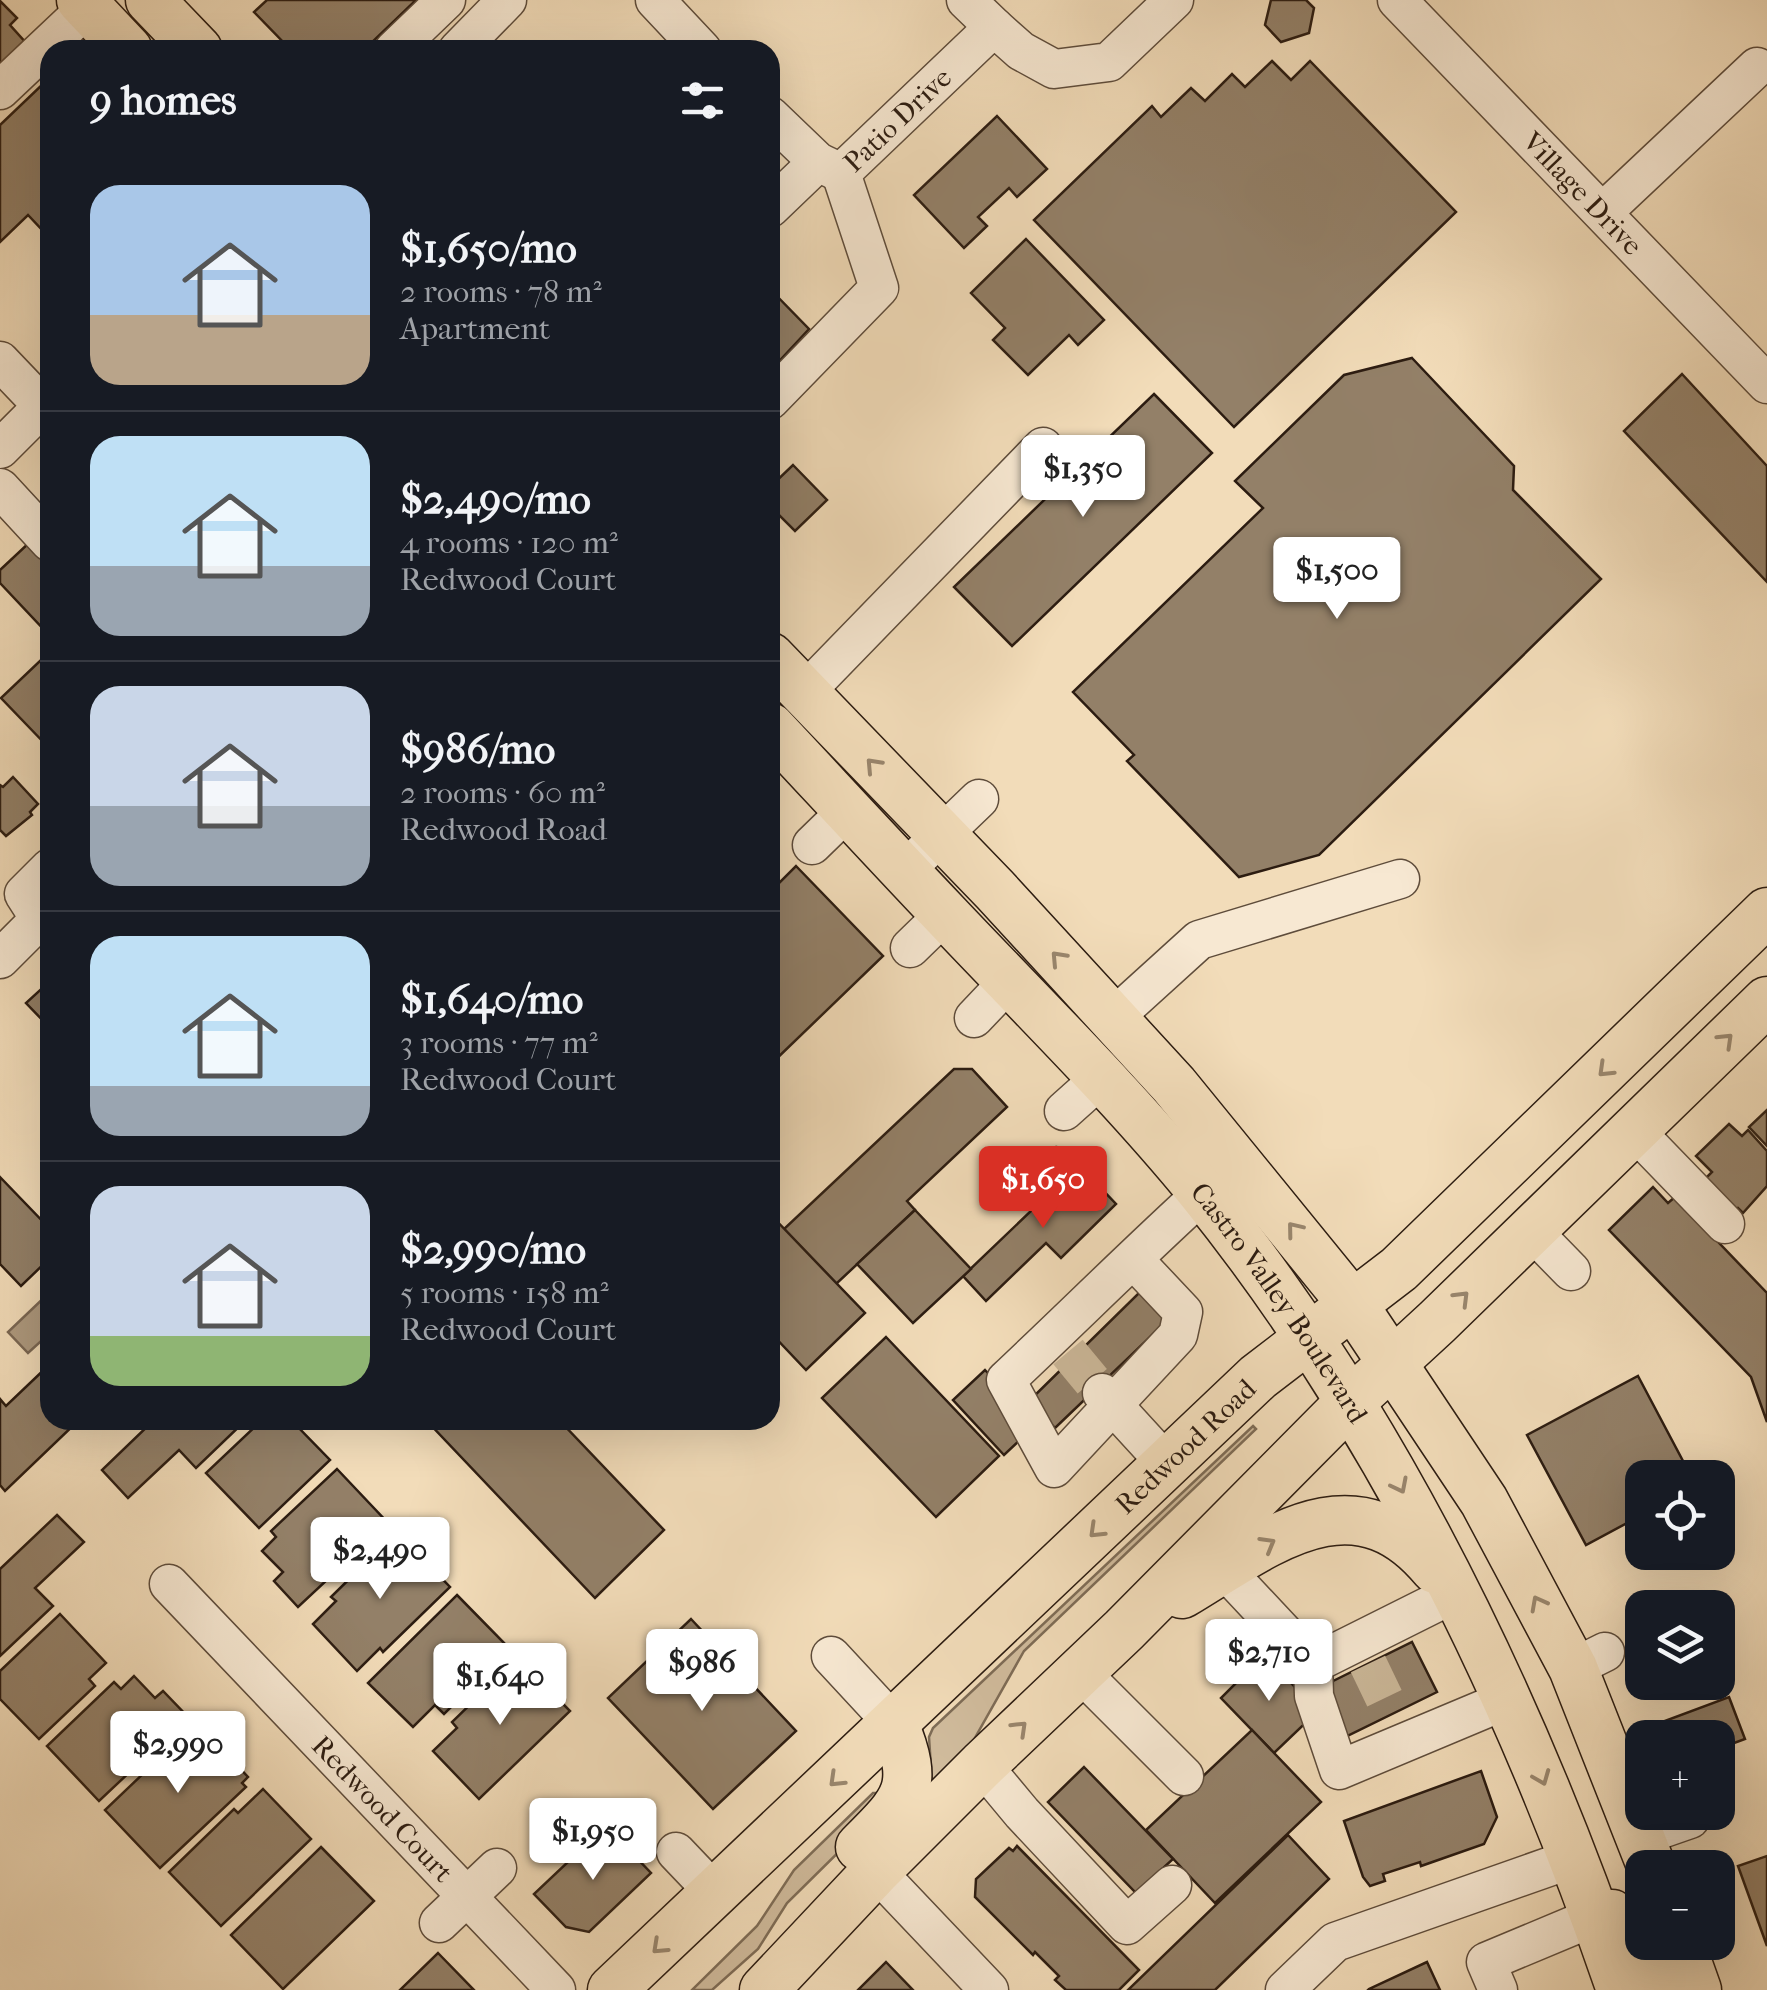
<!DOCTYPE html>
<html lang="en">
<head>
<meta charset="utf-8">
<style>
	:root { --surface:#171b24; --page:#20242c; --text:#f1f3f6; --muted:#9ea1a6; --line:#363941; --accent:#d93025 }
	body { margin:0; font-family:"IM FELL French Canon",serif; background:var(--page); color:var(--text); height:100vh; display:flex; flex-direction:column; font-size:38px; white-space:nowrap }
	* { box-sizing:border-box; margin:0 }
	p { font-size:32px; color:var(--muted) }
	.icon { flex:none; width:55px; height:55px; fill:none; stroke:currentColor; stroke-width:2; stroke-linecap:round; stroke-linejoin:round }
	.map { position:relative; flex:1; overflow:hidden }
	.drawer { position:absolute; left:40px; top:40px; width:740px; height:1390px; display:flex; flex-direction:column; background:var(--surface); border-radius:30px; box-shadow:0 10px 40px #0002 }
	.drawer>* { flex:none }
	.buttons { position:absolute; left:1625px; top:1460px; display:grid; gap:20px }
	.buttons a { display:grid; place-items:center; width:110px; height:110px; border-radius:20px; background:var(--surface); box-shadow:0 10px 40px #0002; font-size:50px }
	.price { position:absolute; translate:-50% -85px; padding:0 22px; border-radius:10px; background:#fff; color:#222; font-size:32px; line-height:65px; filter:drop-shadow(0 2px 5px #0008) }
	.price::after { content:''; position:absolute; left:50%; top:60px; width:30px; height:22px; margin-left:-15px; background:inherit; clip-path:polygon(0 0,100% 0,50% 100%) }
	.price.selected { background:var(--accent); color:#fff }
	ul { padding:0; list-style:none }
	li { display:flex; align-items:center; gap:30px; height:250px; padding:0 50px }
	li+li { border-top:2px solid var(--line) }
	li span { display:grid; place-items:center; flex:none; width:280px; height:200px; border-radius:30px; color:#555 }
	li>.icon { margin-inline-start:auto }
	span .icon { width:120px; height:120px; fill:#fffc; stroke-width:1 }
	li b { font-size:42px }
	h2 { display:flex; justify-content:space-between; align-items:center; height:120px; padding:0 50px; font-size:42px }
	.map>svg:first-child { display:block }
</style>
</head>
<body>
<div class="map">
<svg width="1767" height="1990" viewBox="0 0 1767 1990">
	<rect width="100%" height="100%" fill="#f2dcb9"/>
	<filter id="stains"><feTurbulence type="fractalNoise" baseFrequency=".002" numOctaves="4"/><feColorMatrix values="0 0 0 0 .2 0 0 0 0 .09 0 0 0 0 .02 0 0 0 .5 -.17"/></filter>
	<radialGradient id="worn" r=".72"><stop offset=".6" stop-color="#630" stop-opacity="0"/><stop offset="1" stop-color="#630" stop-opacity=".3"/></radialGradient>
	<g fill="#d0bb9c" stroke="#7e6c56" stroke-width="2.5">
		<path d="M 1253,1426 L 1256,1429 L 1024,1651 L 972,1743 L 932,1782 L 929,1737 L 933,1728 Z"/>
		<path d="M 873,1793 L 878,1793 L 860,1831 L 787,1903 L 758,1949 L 712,1990 L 692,1990 L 757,1926 L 794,1870 Z"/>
	</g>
	<path fill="#af9b80" stroke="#7b6854" stroke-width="2.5" d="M 50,1292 L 50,1333 L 28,1353 L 8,1332 Z"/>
	<g fill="#938068" stroke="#2c1c11" stroke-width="2.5">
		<path d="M 267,0 L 416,0 L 364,50 L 291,50 L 254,12 Z"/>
		<path d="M 1271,0 L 1306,0 L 1314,8 L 1309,33 L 1281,42 L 1265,25 Z"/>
		<path d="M 0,1 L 17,18 L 10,25 L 27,44 L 0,70 Z"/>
		<path d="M 1272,61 L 1291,80 L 1310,61 L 1456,212 L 1234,427 L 1034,220 L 1152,106 L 1161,117 L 1191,88 L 1205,101 L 1232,74 L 1245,87 Z"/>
		<path d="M 45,82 L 50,82 L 50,231 L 46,234 L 28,215 L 0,242 L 0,125 Z"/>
		<path d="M 997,116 L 1047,169 L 1017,197 L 1009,188 L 978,217 L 987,226 L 964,248 L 914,195 Z"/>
		<path d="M 1026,239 L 1104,320 L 1078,345 L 1069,335 L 1028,375 L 993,340 L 1005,328 L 971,293 Z"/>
		<path d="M 770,289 L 809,329 L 770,371 Z"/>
		<path d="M 1412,358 L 1514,466 L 1513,490 L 1601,579 L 1319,855 L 1239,877 L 1127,761 L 1134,755 L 1073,692 L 1263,508 L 1235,481 L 1344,375 Z"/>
		<path d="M 1682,374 L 1767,466 L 1767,582 L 1624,431 Z"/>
		<path d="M 1154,394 L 1212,453 L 1012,646 L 954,587 Z"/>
		<path d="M 793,465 L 827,500 L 795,531 L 770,506 L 770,487 Z"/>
		<path d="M 31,541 L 50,560 L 50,636 L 0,583 L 0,570 Z"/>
		<path d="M 41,660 L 50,669 L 50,749 L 1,698 Z"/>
		<path d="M 13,777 L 38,804 L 30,812 L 32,815 L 6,836 L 0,830 L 0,785 L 3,787 Z"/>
		<path d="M 796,866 L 883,956 L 770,1065 L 770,892 Z"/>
		<path d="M 50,981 L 50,1028 L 26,1003 Z"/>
		<path d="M 954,1069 L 972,1069 L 1007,1107 L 907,1201 L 915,1210 L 836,1284 L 784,1229 Z"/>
		<path d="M 1767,1110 L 1767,1146 L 1749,1127 Z"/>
		<path d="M 1729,1124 L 1742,1136 L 1748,1130 L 1767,1151 L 1767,1186 L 1743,1213 L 1738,1208 L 1732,1215 L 1701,1183 L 1712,1172 L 1696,1156 Z"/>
		<path d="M 1056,1147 L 1069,1149 L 1082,1162 L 1033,1209 L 1016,1191 L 1039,1169 L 1036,1164 Z"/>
		<path d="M 1079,1165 L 1116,1204 L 1061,1258 L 1046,1243 L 986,1301 L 963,1276 Z"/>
		<path d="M 0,1177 L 50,1229 L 50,1258 L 21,1286 L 0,1264 Z"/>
		<path d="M 1653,1187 L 1668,1203 L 1675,1197 L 1767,1293 L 1767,1422 L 1751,1377 L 1609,1230 Z"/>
		<path d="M 915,1210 L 971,1269 L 913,1323 L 857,1264 Z"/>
		<path d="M 770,1214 L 865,1313 L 806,1370 L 770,1332 Z"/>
		<path d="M 1141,1291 L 1169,1319 L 1055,1428 L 1028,1402 Z"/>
		<path d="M 886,1337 L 999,1456 L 936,1517 L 822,1398 Z"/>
		<path d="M 50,1364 L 50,1420 L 79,1420 L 5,1491 L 0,1485 L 0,1399 L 6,1406 Z"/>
		<path d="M 985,1370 L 1003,1389 L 1023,1437 L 1004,1455 L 953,1400 Z"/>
		<path d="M 1638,1376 L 1692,1478 L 1642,1478 L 1642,1515 L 1586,1545 L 1527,1435 Z"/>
		<path d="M 154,1420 L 246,1420 L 196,1468 L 179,1450 L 128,1498 L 102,1470 Z"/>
		<path d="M 262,1420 L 291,1420 L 330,1460 L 259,1528 L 206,1473 Z"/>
		<path d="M 426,1420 L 559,1420 L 664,1530 L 595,1598 Z"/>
		<path d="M 337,1469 L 388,1523 L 298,1607 L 274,1581 L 283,1572 L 262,1551 L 276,1537 L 271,1531 Z"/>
		<path d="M 57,1515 L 84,1542 L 35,1588 L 53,1606 L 0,1656 L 0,1569 Z"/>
		<path d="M 397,1532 L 450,1587 L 383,1652 L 380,1648 L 357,1671 L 313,1624 L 336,1601 L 331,1597 Z"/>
		<path d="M 457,1595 L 510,1649 L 444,1714 L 435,1705 L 413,1727 L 368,1683 Z"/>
		<path d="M 60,1614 L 106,1663 L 89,1679 L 95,1686 L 39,1739 L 0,1699 L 0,1671 Z"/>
		<path d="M 691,1619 L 796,1731 L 713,1809 L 608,1698 Z"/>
		<path d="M 1412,1642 L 1437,1692 L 1341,1739 L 1317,1689 Z"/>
		<path d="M 1264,1655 L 1318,1711 L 1274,1753 L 1221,1698 Z"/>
		<path d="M 518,1658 L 570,1711 L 479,1799 L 433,1751 L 457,1728 L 452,1722 Z"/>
		<path d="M 134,1676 L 155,1698 L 163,1691 L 188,1717 L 99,1801 L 47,1746 L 114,1682 L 121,1689 Z"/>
		<path d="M 1729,1697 L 1745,1739 L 1718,1749 L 1718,1738 L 1650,1738 L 1646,1728 Z"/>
		<path d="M 199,1725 L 248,1777 L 242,1783 L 246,1787 L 160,1868 L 105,1810 L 189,1730 L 192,1732 Z"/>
		<path d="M 1252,1730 L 1321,1802 L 1215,1903 L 1146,1830 Z"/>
		<path d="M 1084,1767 L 1173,1859 L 1136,1893 L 1048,1802 Z"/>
		<path d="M 1481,1771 L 1497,1817 L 1484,1844 L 1421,1866 L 1420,1862 L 1383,1874 L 1385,1881 L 1370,1886 L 1363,1877 L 1344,1821 Z"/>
		<path d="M 263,1789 L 311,1839 L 221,1926 L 169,1872 L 234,1809 L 238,1813 Z"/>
		<path d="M 606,1826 L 651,1873 L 589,1932 L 566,1927 L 534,1894 Z"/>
		<path d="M 1288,1835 L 1329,1879 L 1215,1990 L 1128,1990 Z"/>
		<path d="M 1017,1846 L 1139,1970 L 1119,1990 L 1066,1990 L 1055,1980 L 1059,1976 L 1035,1952 L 1033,1955 L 975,1897 L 976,1879 L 1009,1848 L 1013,1851 Z"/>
		<path d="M 321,1847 L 374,1901 L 283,1989 L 231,1935 Z"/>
		<path d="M 1767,1856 L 1767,1946 L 1738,1866 Z"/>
		<path d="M 438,1953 L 474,1990 L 400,1990 Z"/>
		<path d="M 886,1962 L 913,1990 L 858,1990 Z"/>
		<path d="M 1427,1962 L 1440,1990 L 1368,1990 L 1369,1989 Z"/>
	</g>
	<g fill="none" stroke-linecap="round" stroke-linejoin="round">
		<g stroke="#cab697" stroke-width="38" stroke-dasharray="38 19" stroke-linecap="butt">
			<path d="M 1068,1352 L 1102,1393"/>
			<path d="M 1368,1664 L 1392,1714"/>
		</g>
		<defs>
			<g id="minor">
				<path d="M 655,0 L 702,50"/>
				<path d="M 966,0 L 994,27"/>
				<path id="s1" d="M 1397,0 L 1767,384"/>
				<path d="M 394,50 L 446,0"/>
				<path d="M 458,50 L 507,0"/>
				<path d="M 0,90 L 88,7"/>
				<path d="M 770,116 L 818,162 L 841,173"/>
				<path d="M 770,208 L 818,162"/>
				<path d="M 1603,212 L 1757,67"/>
				<path d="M 0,361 L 42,405"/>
				<path id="s2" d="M 770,400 L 879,288 L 841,173 L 994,27 L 1021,51 L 1054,69 L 1109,62 L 1174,0"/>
				<path d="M 0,449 L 50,399"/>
				<path d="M 0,488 L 50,542"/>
				<path d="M 805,692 L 1043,447"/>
				<path d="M 812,845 L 848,810"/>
				<path d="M 905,870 L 979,799"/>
				<path d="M 910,948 L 945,914"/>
				<path d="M 0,959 L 40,919 L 24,894 L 50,868"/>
				<path d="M 974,1018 L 1010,980"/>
				<path d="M 1113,1018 L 1199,940 L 1400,879"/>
				<path d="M 1064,1111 L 1102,1077"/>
				<path d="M 1634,1130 L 1725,1224"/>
				<path d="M 1531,1230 L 1571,1271"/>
				<path d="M 1133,1259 L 1183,1312 L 1178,1335 L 1054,1468 L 1006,1380 C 1072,1318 1136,1254 1203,1193"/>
				<path d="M 1102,1393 L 1167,1464"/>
				<path d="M 1224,1569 L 1313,1664 L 1455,1593"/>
				<path id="s3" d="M 169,1584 L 556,1990"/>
				<path d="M 831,1656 L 894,1724"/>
				<path d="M 1313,1664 L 1314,1696 L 1339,1770 L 1506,1700"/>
				<path d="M 1573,1668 L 1605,1652"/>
				<path d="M 1079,1671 L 1184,1776"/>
				<path d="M 982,1765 L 1022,1813 L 1127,1925 L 1172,1885"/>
				<path d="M 1641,1836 L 1690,1819"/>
				<path d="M 676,1852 L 716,1894"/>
				<path d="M 876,1871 L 989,1990"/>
				<path d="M 439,1923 L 497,1868"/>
				<path d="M 1285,1990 L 1335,1942 L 1574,1858"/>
				<path d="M 1498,1990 L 1486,1962 L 1596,1916"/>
			</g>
			<g id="major">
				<path d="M 81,0 L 128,50"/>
				<path d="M 150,0 L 198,50"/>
				<path d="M 770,657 L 995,890 L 1174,1085 L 1354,1306 L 1484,1501 L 1573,1668 L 1652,1868"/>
				<path id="s4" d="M 770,727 C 828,789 886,852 945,914 C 1032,1006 1122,1094 1202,1192 C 1391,1427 1524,1706 1621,1990"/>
				<path d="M 1182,1594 C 1266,1544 1353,1470 1435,1569"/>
				<path d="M 860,1847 C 906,1801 921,1788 894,1724"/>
				<path d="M 1602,1915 L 1612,1914 C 1640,1933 1645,1961 1658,1990"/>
				<path d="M 1680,1942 L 1697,1990"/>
				<path id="s5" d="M 612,1990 L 1258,1377 L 1399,1269 L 1767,912"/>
				<path d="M 764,1990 L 876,1871 L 982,1765 L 1124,1630 L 1349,1403 L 1437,1322 L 1767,1001"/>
			</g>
		</defs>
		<use href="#minor" stroke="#5e4c3b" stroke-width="41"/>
		<use href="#major" stroke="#2c1c11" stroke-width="51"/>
		<use href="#minor" stroke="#f7e8d2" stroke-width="38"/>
		<use href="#major" stroke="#f2dcb9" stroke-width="48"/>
	</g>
	<defs><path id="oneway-chevron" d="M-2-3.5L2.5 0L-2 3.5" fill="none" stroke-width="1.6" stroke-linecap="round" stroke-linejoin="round" transform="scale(2.5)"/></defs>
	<g stroke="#99866d">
		<use href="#oneway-chevron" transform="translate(873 765) rotate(-133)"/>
		<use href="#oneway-chevron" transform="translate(1058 958) rotate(-133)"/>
		<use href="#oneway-chevron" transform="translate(1726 1040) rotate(-44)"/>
		<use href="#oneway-chevron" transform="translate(1605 1070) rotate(136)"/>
		<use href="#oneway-chevron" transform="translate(1294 1229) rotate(-129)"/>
		<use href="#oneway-chevron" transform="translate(1462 1298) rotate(-45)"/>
		<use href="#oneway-chevron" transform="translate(1400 1486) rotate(63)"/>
		<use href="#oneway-chevron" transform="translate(1096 1531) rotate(136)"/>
		<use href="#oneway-chevron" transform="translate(1268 1544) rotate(-30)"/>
		<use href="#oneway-chevron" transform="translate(1538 1603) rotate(-118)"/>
		<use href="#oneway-chevron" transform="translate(1020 1728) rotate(-44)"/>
		<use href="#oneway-chevron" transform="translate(1542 1778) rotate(68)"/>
		<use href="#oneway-chevron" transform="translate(836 1780) rotate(136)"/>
		<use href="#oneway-chevron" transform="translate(659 1947) rotate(137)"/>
	</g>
	<g text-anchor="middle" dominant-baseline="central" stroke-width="10" stroke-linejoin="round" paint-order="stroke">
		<g font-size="28" fill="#2c1c11" stroke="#f7e8d2">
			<text stroke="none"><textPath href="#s2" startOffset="355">Patio Drive</textPath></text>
			<text stroke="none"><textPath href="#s1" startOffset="268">Village Drive</textPath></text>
			<text stroke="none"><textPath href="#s4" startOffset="770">Castro Valley Boulevard</textPath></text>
			<text stroke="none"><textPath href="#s5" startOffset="790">Redwood Road</textPath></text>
			<text stroke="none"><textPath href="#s3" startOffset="310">Redwood Court</textPath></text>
		</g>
	</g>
	<rect width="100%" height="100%" filter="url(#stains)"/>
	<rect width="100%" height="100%" fill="url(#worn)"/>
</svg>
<div class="buttons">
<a><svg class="icon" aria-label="locate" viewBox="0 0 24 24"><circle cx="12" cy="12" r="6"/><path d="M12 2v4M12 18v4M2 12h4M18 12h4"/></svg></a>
<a><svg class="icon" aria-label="layers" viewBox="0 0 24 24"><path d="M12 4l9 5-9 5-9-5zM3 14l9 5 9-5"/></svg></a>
<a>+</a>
<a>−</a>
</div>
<b class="price" style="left:1083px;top:520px">$1,350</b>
<b class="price" style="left:1337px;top:622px">$1,500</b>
<b class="price selected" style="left:1043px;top:1231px">$1,650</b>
<b class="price" style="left:380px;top:1602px">$2,490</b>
<b class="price" style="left:1269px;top:1704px">$2,710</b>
<b class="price" style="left:702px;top:1714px">$986</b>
<b class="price" style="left:500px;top:1728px">$1,640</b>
<b class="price" style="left:178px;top:1796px">$2,990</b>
<b class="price" style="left:593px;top:1883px">$1,950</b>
<section class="drawer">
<h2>9 homes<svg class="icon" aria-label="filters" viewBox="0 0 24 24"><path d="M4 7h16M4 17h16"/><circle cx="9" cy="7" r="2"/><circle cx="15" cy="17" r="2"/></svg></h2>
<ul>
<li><span style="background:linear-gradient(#a9c7e8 65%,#b9a48a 0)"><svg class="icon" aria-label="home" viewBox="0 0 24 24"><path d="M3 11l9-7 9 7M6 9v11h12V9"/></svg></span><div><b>$1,650/mo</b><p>2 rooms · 78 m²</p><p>Apartment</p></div></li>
<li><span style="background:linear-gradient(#bfe0f5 65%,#9aa5b1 0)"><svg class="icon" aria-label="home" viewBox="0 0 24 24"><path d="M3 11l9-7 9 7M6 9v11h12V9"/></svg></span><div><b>$2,490/mo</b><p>4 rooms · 120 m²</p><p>Redwood Court</p></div></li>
<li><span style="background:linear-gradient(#c9d6e8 60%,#9aa5b1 0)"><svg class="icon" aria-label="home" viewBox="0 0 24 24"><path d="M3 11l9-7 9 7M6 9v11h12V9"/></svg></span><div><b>$986/mo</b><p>2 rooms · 60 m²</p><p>Redwood Road</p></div></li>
<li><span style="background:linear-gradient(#bfe0f5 75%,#9aa5b1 0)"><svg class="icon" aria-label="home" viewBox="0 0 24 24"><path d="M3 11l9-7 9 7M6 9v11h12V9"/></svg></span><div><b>$1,640/mo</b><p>3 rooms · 77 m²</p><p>Redwood Court</p></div></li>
<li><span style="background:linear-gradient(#c9d6e8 75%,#8fb573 0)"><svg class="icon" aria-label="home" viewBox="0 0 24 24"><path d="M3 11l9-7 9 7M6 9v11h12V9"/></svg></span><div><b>$2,990/mo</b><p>5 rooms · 158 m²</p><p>Redwood Court</p></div></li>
</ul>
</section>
</div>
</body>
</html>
